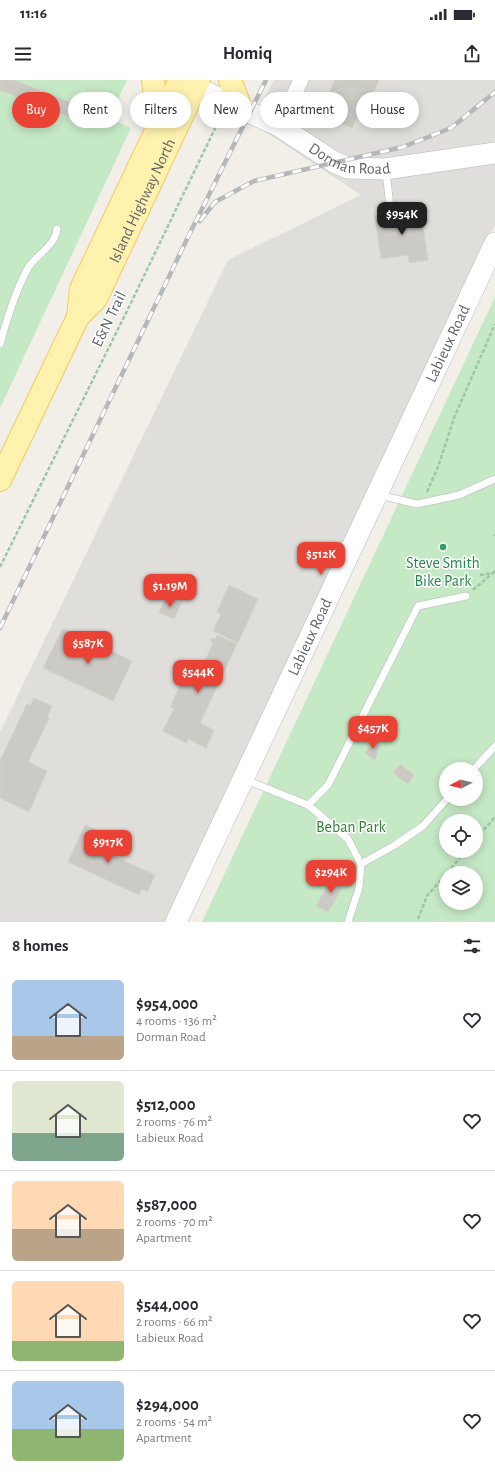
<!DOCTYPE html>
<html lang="en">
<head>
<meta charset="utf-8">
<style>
	:root { --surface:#fff; --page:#f2f2f3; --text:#2b2b33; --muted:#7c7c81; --line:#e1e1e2; --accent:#ea4335 }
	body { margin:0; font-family:"Alegreya Sans",sans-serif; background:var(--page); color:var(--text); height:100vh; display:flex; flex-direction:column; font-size:15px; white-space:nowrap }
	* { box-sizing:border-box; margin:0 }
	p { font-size:13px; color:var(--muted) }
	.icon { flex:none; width:22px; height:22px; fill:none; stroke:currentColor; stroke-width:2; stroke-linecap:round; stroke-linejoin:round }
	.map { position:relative; height:842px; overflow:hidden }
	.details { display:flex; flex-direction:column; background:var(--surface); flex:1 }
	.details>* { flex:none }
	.hud { position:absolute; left:12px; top:12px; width:471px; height:36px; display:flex; gap:8px }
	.needle { width:26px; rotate:263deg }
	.tools { position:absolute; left:439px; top:682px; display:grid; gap:8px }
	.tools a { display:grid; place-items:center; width:44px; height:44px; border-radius:50%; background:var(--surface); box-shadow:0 2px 10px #0003; font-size:20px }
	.price { position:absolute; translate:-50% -34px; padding:0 9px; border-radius:8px; background:var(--accent); color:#fff; font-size:13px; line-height:26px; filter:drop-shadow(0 1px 2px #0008) }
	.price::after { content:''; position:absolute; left:50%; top:24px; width:12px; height:9px; margin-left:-6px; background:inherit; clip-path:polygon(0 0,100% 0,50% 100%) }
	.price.on { background:#222; color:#fff }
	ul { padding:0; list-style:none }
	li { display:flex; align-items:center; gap:12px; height:100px; padding:0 12px }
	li+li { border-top:1px solid var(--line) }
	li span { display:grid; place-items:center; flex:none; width:112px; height:80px; border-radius:6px; color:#555 }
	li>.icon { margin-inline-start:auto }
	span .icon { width:48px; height:48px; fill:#fffc; stroke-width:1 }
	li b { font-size:17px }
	h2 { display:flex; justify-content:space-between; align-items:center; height:48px; padding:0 12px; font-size:17px }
	.pill { padding:0 14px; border-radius:18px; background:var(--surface); box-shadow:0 2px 10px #0003; font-size:14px; line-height:36px }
	.pill.on { background:var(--accent); color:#fff }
	.status { display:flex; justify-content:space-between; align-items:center; height:28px; padding:0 20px; background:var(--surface); direction:ltr }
	.status svg { height:11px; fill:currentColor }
	header { display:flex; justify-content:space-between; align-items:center; height:52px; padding:0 12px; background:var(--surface); font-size:18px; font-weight:600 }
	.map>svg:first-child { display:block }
</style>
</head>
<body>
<div class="status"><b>11:16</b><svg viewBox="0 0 49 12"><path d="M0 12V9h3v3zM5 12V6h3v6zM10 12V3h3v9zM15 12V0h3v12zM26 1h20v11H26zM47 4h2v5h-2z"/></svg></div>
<header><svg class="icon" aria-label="menu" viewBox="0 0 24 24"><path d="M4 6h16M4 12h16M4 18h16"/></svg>Homiq<svg class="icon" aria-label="share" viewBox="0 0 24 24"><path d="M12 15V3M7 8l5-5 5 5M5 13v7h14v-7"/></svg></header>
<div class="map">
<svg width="495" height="842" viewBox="0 0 495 842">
	<rect width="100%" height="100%" fill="#f1efe8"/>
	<path fill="#e0deda" d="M 274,0 L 495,0 L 495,144 L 165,842 L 0,842 L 0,652 L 228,180 L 361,115 L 252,43 Z"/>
	<g fill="#c5e8c5" fill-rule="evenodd">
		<path d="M 0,0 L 127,0 L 109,38 L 131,48 L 0,328 Z"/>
		<path d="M 495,217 L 495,842 L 202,842 ZM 446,689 L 476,689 L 476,719 L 446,719 ZM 446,741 L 476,741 L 476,771 L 446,771 ZM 446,793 L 476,793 L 476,823 L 446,823 Z"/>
	</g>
	<g fill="#cccac5" stroke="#d6d1c6">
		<path d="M 0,0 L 14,0 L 82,27 L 76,41 L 74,40 L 75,39 L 0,10 Z"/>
		<path d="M 335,0 L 379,0 L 365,31 L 361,29 L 352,48 L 341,43 L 340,46 L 316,35 L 324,19 L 326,20 Z"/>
		<path d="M 418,131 L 419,139 L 422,139 L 428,180 L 409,183 L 408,175 L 381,179 L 375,136 Z"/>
		<path d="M 229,505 L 258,519 L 238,563 L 213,551 L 221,534 L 217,532 Z"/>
		<path d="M 166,517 L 181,524 L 174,539 L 159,532 Z"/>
		<path d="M 63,548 L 132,581 L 113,621 L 43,588 Z"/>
		<path d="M 217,555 L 237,564 L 200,643 L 214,650 L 206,668 L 188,659 L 187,663 L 163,651 L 174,628 L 170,627 L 181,604 L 176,602 L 184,584 L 198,591 L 203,580 L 205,581 L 213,563 L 210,561 L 211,558 L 215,559 Z"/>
		<path d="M 34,618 L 52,626 L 47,637 L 49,638 L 28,682 L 47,691 L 29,732 L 0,718 L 0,681 L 27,624 L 30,626 Z"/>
		<path d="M 375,661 L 381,665 L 376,673 L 378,674 L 374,680 L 365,673 L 369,667 L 370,668 Z"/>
		<path d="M 400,684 L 414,695 L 408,704 L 393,693 Z"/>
		<path d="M 85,745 L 105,754 L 98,769 L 155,795 L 147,812 L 142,809 L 139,815 L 68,782 Z"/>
		<path d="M 333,796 L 345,803 L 328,832 L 316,826 Z"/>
	</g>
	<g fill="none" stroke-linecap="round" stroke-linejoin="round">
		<defs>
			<g id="lane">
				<path d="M 386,91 L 390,127"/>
				<path d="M 0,264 C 6,242 17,208 28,188 C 37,174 55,166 57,149"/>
				<path d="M 379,415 L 417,424 L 459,415 L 495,399"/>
				<path d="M 474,689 L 495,666"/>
				<path d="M 246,700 L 308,725 L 348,759 L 361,784 L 359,808 L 348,842"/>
				<path d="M 308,725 L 328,705 L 418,526 L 466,516"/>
				<path d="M 361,784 L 395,765 L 423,746 L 447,719"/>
			</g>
			<path id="street" d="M 279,46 L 301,0"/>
			<g id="secondary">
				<path id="s1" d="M 195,7 L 279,46 L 334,82 L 348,88 L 385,89 L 495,73"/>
				<path id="s2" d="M 176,842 L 495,163"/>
			</g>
			<g id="primary">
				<path d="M 153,0 L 157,34 L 156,47"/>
				<path d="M 230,0 L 241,28"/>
				<path id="s3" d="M 78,237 L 96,219 L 199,0"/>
				<path d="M 0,400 L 78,237 L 81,209 L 180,0"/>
			</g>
		</defs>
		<use href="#lane" stroke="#b5b8bc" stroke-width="8"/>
		<use href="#street" stroke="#b5b8bc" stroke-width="16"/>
		<use href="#secondary" stroke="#b6babf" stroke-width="22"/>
		<use href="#primary" stroke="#f2c960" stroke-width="24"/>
		<g stroke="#9cc7a9" stroke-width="2.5" stroke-dasharray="4 2" stroke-linecap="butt">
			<path d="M 427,412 L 438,387 L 454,338 L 495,244"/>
			<path d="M 494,456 L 495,455"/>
			<path d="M 0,487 L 128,229 L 221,36"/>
			<path d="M 480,495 L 493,493 L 495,491"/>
			<path d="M 473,510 L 493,493"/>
			<path d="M 476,759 L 495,737"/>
			<path d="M 447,793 L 466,771"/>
			<path d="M 418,839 L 427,816 L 446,794"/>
		</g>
		<use href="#lane" stroke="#fff" stroke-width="7"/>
		<use href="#street" stroke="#fff" stroke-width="15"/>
		<use href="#secondary" stroke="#fff" stroke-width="21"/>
		<use href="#primary" stroke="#fff2af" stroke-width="22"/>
		<defs>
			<g id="rail">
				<path d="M 200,141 L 215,122 L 254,101 L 403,67 L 451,48 L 495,12"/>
				<path d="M 0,548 L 188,157 L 266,0"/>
			</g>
		</defs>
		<use href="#rail" stroke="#b6b7b8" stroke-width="4.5"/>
		<use href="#rail" stroke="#fff" stroke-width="3" stroke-dasharray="9" stroke-linecap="butt"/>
	</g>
	<circle fill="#2e9e5b" stroke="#fff" stroke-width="1.5" cx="443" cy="467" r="4"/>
	<g text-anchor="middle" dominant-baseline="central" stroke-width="3" stroke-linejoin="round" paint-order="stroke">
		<g font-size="16" fill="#5f6368" stroke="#fff">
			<text stroke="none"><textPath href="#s1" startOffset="173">Dorman Road</textPath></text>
			<text stroke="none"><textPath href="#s3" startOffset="134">Island Highway North</textPath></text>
			<text transform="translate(109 239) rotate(-64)">E&amp;N Trail</text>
			<text stroke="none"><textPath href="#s2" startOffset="639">Labieux Road</textPath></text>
			<text stroke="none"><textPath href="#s2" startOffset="315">Labieux Road</textPath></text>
		</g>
		<g font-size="16" fill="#27864d" stroke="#fff">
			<text x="443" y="483">Steve Smith<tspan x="443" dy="18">Bike Park</tspan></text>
		</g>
		<g font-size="16" fill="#348238" stroke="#fff">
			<text x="351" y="747">Beban Park</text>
		</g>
	</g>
</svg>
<div class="tools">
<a><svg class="needle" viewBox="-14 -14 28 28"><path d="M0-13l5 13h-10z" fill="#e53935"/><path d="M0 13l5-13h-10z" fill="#7c7c81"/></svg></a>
<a><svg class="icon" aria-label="locate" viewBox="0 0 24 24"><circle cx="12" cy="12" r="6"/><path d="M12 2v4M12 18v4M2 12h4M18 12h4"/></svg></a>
<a><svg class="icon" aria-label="layers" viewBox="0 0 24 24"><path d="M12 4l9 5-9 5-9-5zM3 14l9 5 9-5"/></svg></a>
</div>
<b class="price on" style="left:402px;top:156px">$954K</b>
<b class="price" style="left:321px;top:496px">$512K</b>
<b class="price" style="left:170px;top:528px">$1.19M</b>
<b class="price" style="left:88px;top:585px">$587K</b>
<b class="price" style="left:198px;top:614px">$544K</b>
<b class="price" style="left:373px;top:670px">$457K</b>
<b class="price" style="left:108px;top:784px">$917K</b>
<b class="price" style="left:331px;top:814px">$294K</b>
<div class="hud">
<a class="pill on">Buy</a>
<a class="pill">Rent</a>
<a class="pill">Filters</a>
<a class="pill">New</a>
<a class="pill">Apartment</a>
<a class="pill">House</a>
</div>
</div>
<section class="details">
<h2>8 homes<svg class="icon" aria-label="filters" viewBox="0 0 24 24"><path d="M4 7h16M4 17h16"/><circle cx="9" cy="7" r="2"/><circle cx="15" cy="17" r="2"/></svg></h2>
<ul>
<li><span style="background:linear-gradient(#a9c7e8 70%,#b9a48a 0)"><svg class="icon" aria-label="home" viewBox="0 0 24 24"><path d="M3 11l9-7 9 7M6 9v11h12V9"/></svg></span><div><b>$954,000</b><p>4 rooms · 136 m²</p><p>Dorman Road</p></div><svg class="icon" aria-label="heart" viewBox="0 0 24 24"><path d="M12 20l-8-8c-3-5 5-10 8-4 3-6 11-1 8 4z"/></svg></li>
<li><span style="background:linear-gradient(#dfe7d0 65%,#7fa58c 0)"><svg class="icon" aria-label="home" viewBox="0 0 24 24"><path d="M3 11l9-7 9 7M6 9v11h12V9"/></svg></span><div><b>$512,000</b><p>2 rooms · 76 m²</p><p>Labieux Road</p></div><svg class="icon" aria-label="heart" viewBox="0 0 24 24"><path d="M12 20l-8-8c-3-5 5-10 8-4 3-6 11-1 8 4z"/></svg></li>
<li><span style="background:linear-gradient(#ffd9b3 60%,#b9a48a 0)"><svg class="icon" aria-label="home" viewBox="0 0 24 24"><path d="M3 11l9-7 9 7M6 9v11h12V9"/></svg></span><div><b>$587,000</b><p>2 rooms · 70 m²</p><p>Apartment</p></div><svg class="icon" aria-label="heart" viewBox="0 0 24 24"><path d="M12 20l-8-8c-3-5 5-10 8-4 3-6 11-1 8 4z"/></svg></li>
<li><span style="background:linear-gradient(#ffd9b3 75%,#8fb573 0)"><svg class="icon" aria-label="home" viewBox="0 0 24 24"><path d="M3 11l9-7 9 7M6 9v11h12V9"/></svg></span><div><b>$544,000</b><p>2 rooms · 66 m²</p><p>Labieux Road</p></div><svg class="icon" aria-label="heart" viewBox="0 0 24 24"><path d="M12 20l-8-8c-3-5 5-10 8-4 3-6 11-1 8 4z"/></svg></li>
<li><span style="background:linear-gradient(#a9c7e8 60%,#8fb573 0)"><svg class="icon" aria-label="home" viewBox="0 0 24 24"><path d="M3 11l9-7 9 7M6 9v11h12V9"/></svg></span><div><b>$294,000</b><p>2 rooms · 54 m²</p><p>Apartment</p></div><svg class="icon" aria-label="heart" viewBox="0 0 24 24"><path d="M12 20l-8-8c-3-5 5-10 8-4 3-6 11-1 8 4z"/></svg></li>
</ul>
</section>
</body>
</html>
